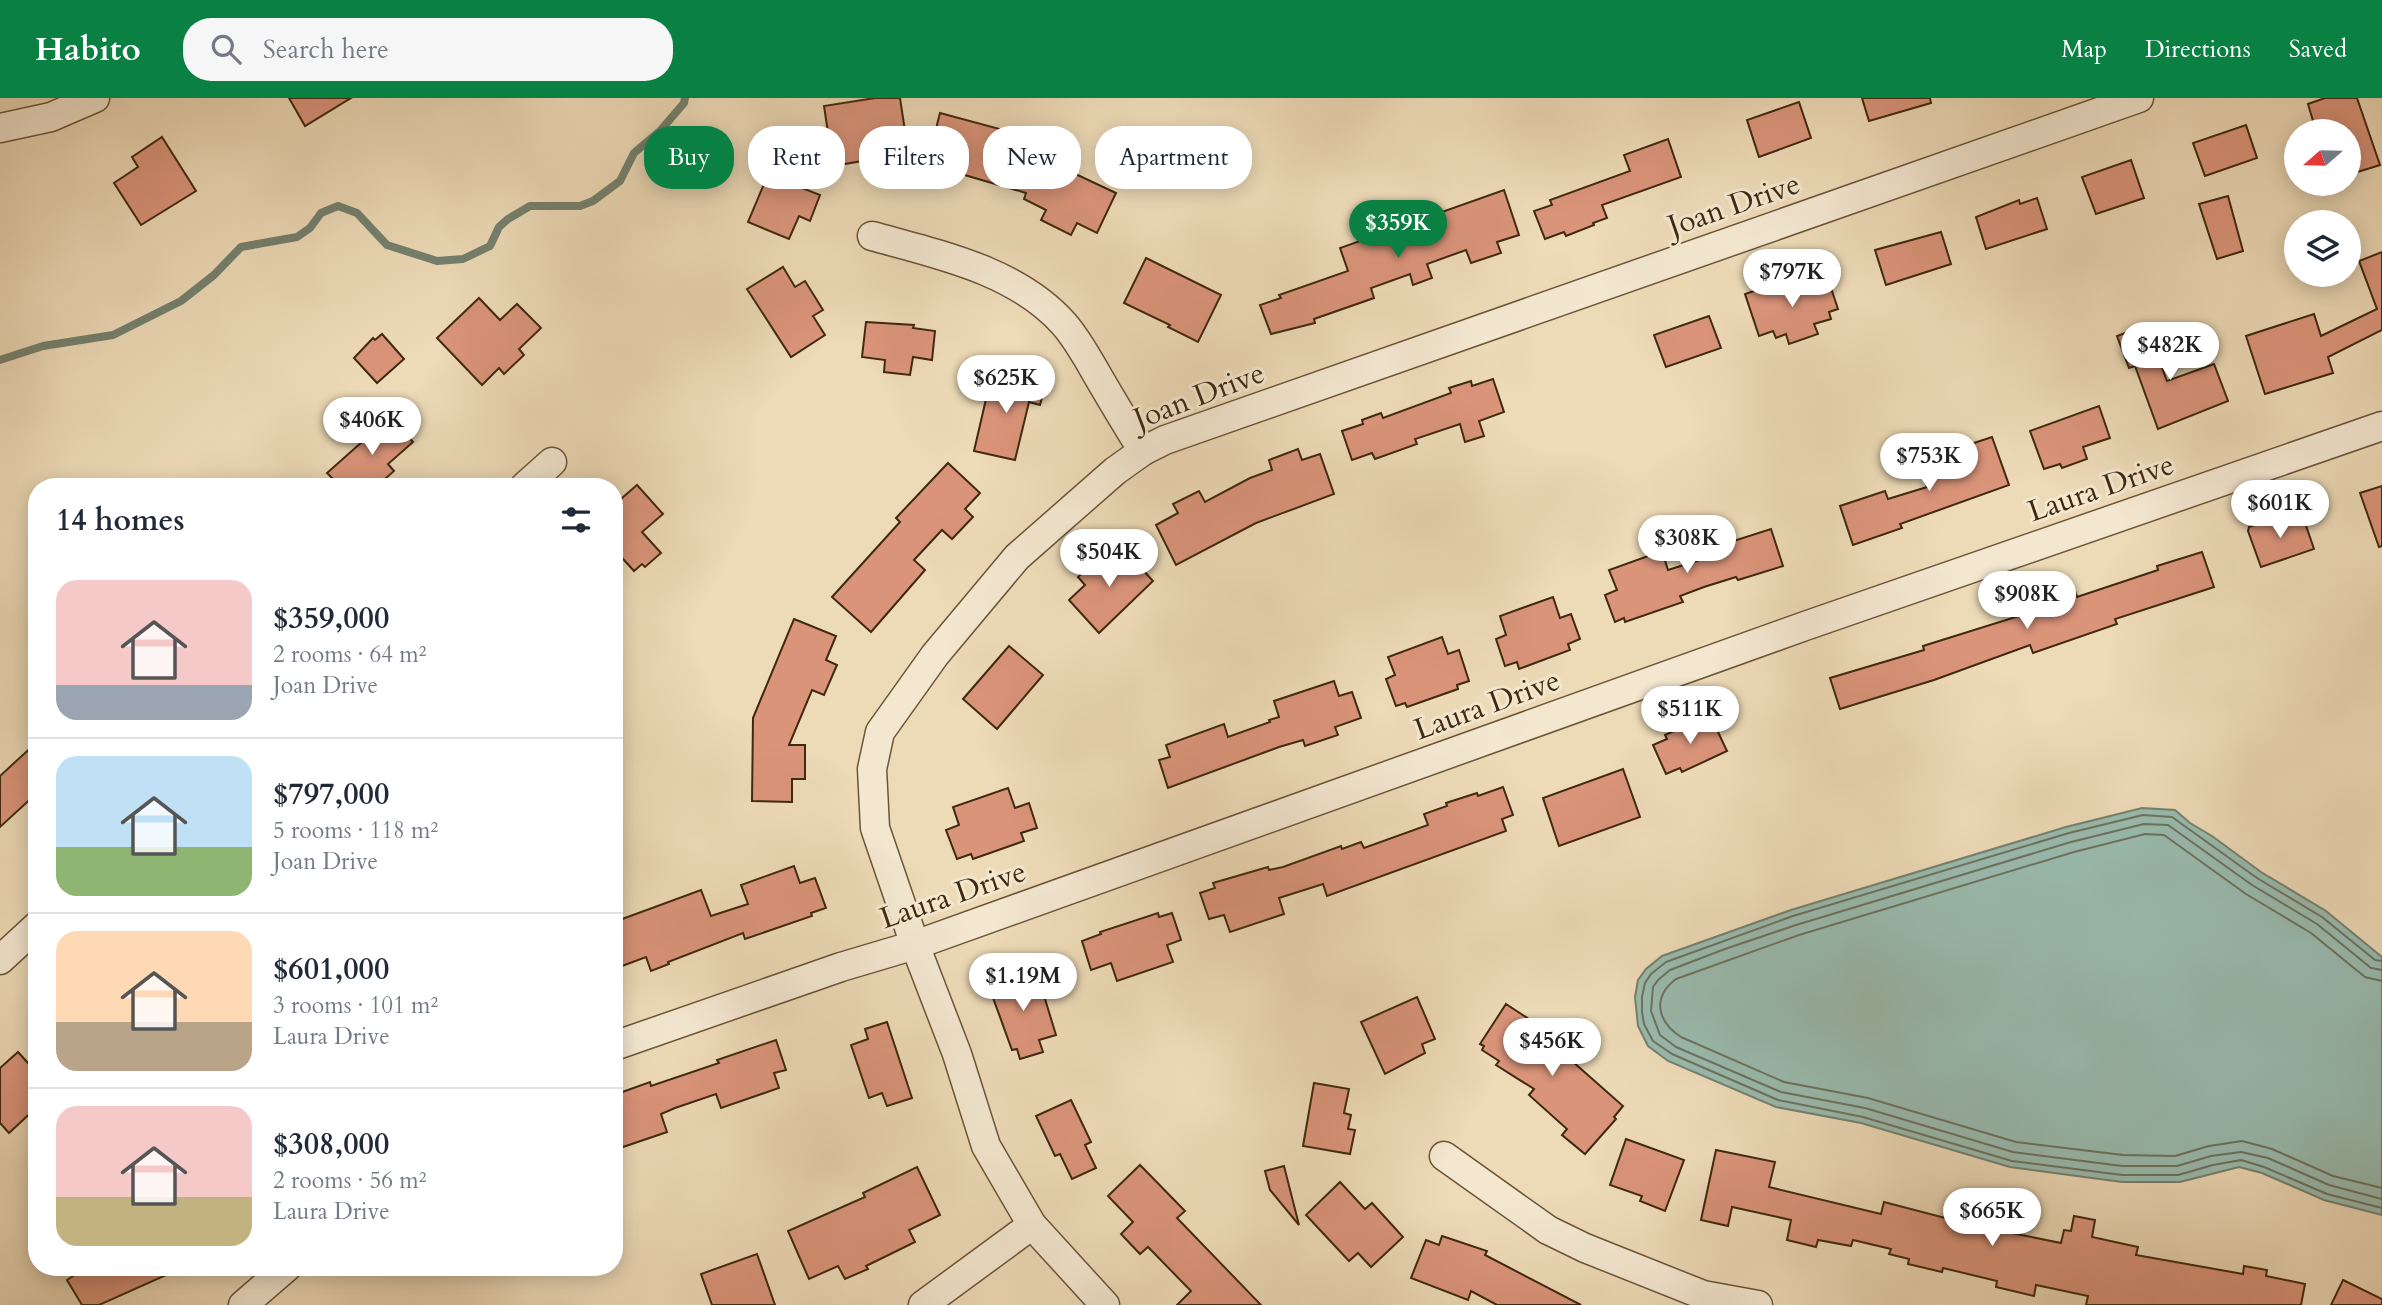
<!DOCTYPE html>
<html lang="en">
<head>
<meta charset="utf-8">
<style>
	:root { --surface:#fff; --page:#f6f6f7; --text:#1f2937; --muted:#747a83; --line:#e0e1e3; --accent:#0b8043 }
	body { margin:0; font-family:Cardo,serif; background:var(--page); color:var(--text); height:100vh; display:flex; flex-direction:column; font-size:26px; white-space:nowrap }
	* { box-sizing:border-box; margin:0 }
	p { font-size:23px; color:var(--muted) }
	.icon { flex:none; width:38px; height:38px; fill:none; stroke:currentColor; stroke-width:2; stroke-linecap:round; stroke-linejoin:round }
	.map { position:relative; flex:1; overflow:hidden }
	.side { position:absolute; left:28px; top:380px; width:595px; height:798px; display:flex; flex-direction:column; background:var(--surface); border-radius:28px; box-shadow:0 4px 18px #0003 }
	.side>* { flex:none }
	.top-card { position:absolute; left:644px; top:28px; width:665px; height:63px; display:flex; gap:14px }
	.needle { width:46px; rotate:250deg }
	.controls { position:absolute; left:2284px; top:21px; display:grid; gap:14px }
	.controls a { display:grid; place-items:center; width:77px; height:77px; border-radius:50%; background:var(--surface); box-shadow:0 4px 18px #0003; font-size:35px }
	.price { position:absolute; translate:-50% -60px; padding:0 16px; border-radius:24px; background:#fff; color:#222; font-size:23px; line-height:46px; filter:drop-shadow(0 2px 4px #0008) }
	.price::after { content:''; position:absolute; left:50%; top:42px; width:21px; height:16px; margin-left:-10px; background:inherit; clip-path:polygon(0 0,100% 0,50% 100%) }
	.price.selected { background:var(--accent); color:#fff }
	ul { padding:0; list-style:none }
	li { display:flex; align-items:center; gap:21px; height:175px; padding:0 28px }
	li+li { border-top:2px solid var(--line) }
	li span { display:grid; place-items:center; flex:none; width:196px; height:140px; border-radius:21px; color:#555 }
	li>.icon { margin-inline-start:auto }
	span .icon { width:84px; height:84px; fill:#fffc; stroke-width:1 }
	li b { font-size:30px }
	h2 { display:flex; justify-content:space-between; align-items:center; height:84px; padding:0 28px; font-size:30px }
	.chip { padding:0 24px; border-radius:28px; background:var(--surface); box-shadow:0 4px 18px #0003; font-size:24px; line-height:63px }
	.chip.selected { background:var(--accent); color:#fff }
	header { display:flex; align-items:center; gap:42px; box-sizing:border-box; height:98px; padding:0 35px; background:var(--accent); color:#fff }
	header strong { font-size:33px }
	nav { display:flex; gap:38px; margin-inline-start:auto; font-size:24px }
	.search { width:490px; height:63px; background:var(--page); display:flex; align-items:center; gap:18px; box-sizing:border-box; padding:0 24px; border-radius:28px; color:var(--muted); font-size:26px }
	.map>svg:first-child { display:block }
</style>
</head>
<body>
<header>
<strong>Habito</strong>
<div class="search"><svg class="icon" aria-label="search" viewBox="0 0 24 24"><circle cx="10" cy="10" r="6"/><path d="M15 15l6 6"/></svg>Search here</div>
<nav><a>Map</a><a>Directions</a><a>Saved</a></nav>
</header>
<div class="map">
<svg width="2382" height="1207" viewBox="0 0 2382 1207">
	<rect width="100%" height="100%" fill="#eddab7"/>
	<filter id="stains"><feTurbulence type="fractalNoise" baseFrequency=".00286" numOctaves="4"/><feColorMatrix values="0 0 0 0 .2 0 0 0 0 .09 0 0 0 0 .02 0 0 0 .5 -.17"/></filter>
	<radialGradient id="worn" r=".72"><stop offset=".6" stop-color="#630" stop-opacity="0"/><stop offset="1" stop-color="#630" stop-opacity=".3"/></radialGradient>
	<path fill="#99bbaf" stroke="#75816f" stroke-width="2" d="M 2142,710 L 2175,712 L 2190,725 L 2212,738 L 2261,774 L 2326,813 L 2382,859 L 2382,1117 L 2324,1102 L 2262,1075 L 2239,1069 L 2180,1084 L 2122,1084 L 2010,1069 L 1861,1025 L 1776,1009 L 1668,963 L 1648,948 L 1638,928 L 1635,899 L 1638,882 L 1646,871 L 1662,858 L 1791,812 L 2066,729 Z"/>
	<g fill="none" stroke-linecap="round" stroke-linejoin="round">
		<g stroke="#6c725e" stroke-width="2">
			<path d="M 2382,863 L 2375,862 L 2322,819 L 2257,780 L 2172,719 L 2143,717 L 2069,735 L 1793,818 L 1666,864 L 1651,876 L 1645,885 L 1642,899 L 1642,914 L 1644,926 L 1653,943 L 1672,956 L 1778,1002 L 1863,1019 L 2012,1063 L 2122,1077 L 2178,1077 L 2213,1067 L 2241,1062 L 2264,1069 L 2327,1096 L 2382,1110"/>
			<path d="M 2382,872 L 2371,870 L 2317,826 L 2252,787 L 2168,727 L 2144,726 L 2071,744 L 1796,827 L 1725,851 L 1670,872 L 1658,882 L 1653,889 L 1651,913 L 1660,937 L 1676,949 L 1781,994 L 1865,1010 L 2013,1054 L 2122,1068 L 2177,1068 L 2211,1058 L 2241,1054 L 2268,1060 L 2329,1087 L 2382,1101"/>
			<path d="M 2382,883 L 2365,879 L 2311,835 L 2246,796 L 2164,737 L 2145,736 L 2074,754 L 1799,837 L 1676,881 C 1651,900 1658,924 1681,939 L 1784,984 L 1868,1000 L 2016,1044 L 2123,1057 L 2175,1058 L 2209,1048 L 2242,1043 L 2272,1051 L 2333,1078 L 2382,1090"/>
		</g>
		<path stroke="#75816f" stroke-width="8" d="M 0,262 L 43,248 L 113,237 L 181,203 L 214,177 L 241,149 L 297,139 L 310,130 L 321,115 L 338,108 L 357,115 L 387,147 L 437,163 L 463,161 L 490,148 L 499,129 L 508,121 L 530,108 L 580,108 L 593,103 L 620,83 L 634,55 L 660,33 L 684,5 L 685,0"/>
	</g>
	<g fill="#da947a" stroke="#40290e" stroke-width="2">
		<path d="M 289,0 L 351,0 L 305,28 Z"/>
		<path d="M 875,0 L 900,0 L 907,46 L 884,49 L 886,59 L 833,68 L 824,8 Z"/>
		<path d="M 1862,0 L 1930,0 L 1931,5 L 1869,23 Z"/>
		<path d="M 2325,0 L 2357,0 L 2380,67 L 2348,77 L 2348,33 L 2316,33 L 2308,6 Z"/>
		<path d="M 1799,4 L 1811,40 L 1759,59 L 1747,22 Z"/>
		<path d="M 940,15 L 1022,37 L 1018,49 L 1116,95 L 1097,135 L 1077,125 L 1071,137 L 1041,122 L 1046,112 L 1024,101 L 1026,95 L 927,66 Z"/>
		<path d="M 2246,27 L 2257,60 L 2205,78 L 2193,45 Z"/>
		<path d="M 162,39 L 196,93 L 141,127 L 114,85 L 138,69 L 132,59 Z"/>
		<path d="M 1668,41 L 1681,79 L 1602,107 L 1607,120 L 1593,125 L 1594,127 L 1566,138 L 1564,134 L 1545,141 L 1534,113 L 1552,107 L 1550,102 L 1630,73 L 1624,57 Z"/>
		<path d="M 780,48 L 828,69 L 772,78 L 820,97 L 810,123 L 799,118 L 789,141 L 748,124 Z"/>
		<path d="M 2131,62 L 2144,100 L 2096,116 L 2082,79 Z"/>
		<path d="M 1504,92 L 1519,137 L 1497,144 L 1501,155 L 1471,165 L 1466,152 L 1427,166 L 1432,180 L 1413,187 L 1410,176 L 1371,190 L 1374,200 L 1314,221 L 1315,225 L 1271,236 L 1260,207 L 1281,200 L 1279,197 L 1348,173 L 1340,150 Z"/>
		<path d="M 2228,98 L 2243,153 L 2217,161 L 2199,106 Z"/>
		<path d="M 2037,100 L 2047,131 L 1986,151 L 1976,119 L 2019,102 L 2020,106 Z"/>
		<path d="M 1941,134 L 1951,166 L 1886,187 L 1875,152 Z"/>
		<path d="M 2382,154 L 2382,232 L 2328,259 L 2333,275 L 2265,296 L 2246,238 L 2314,216 L 2321,238 L 2377,211 L 2359,163 Z"/>
		<path d="M 1146,160 L 1221,197 L 1198,244 L 1168,229 L 1170,227 L 1124,205 Z"/>
		<path d="M 783,169 L 795,189 L 805,183 L 823,212 L 813,218 L 825,237 L 791,259 L 747,191 Z"/>
		<path d="M 1828,181 L 1838,211 L 1829,214 L 1831,221 L 1814,226 L 1818,236 L 1789,246 L 1786,236 L 1776,240 L 1773,233 L 1759,238 L 1745,196 L 1774,186 L 1776,192 L 1800,184 L 1802,190 Z"/>
		<path d="M 479,200 L 500,222 L 517,206 L 541,230 L 519,251 L 524,257 L 504,276 L 499,270 L 482,287 L 437,240 Z"/>
		<path d="M 1709,218 L 1721,250 L 1666,269 L 1654,237 Z"/>
		<path d="M 866,224 L 914,227 L 913,230 L 935,233 L 932,262 L 913,259 L 910,277 L 884,274 L 885,262 L 862,259 Z"/>
		<path d="M 2146,227 L 2167,283 L 2214,266 L 2228,303 L 2158,331 L 2135,268 L 2129,270 L 2117,238 Z"/>
		<path d="M 382,236 L 404,261 L 377,285 L 354,260 L 373,240 L 375,242 Z"/>
		<path d="M 992,275 L 1045,288 L 1040,307 L 1029,304 L 1015,362 L 974,353 Z"/>
		<path d="M 1493,281 L 1504,314 L 1479,323 L 1484,338 L 1465,344 L 1460,326 L 1415,341 L 1417,346 L 1375,361 L 1372,355 L 1352,362 L 1342,333 L 1363,326 L 1362,322 L 1381,315 L 1383,320 L 1451,295 L 1449,290 L 1471,283 L 1472,288 Z"/>
		<path d="M 2099,308 L 2110,340 L 2083,349 L 2087,361 L 2062,370 L 2060,366 L 2044,371 L 2030,333 Z"/>
		<path d="M 390,319 L 413,344 L 388,366 L 394,373 L 377,388 L 340,388 L 327,375 Z"/>
		<path d="M 1992,339 L 2009,387 L 1900,426 L 1902,430 L 1853,447 L 1840,408 L 1885,393 L 1888,401 L 1927,389 L 1921,371 L 1970,353 L 1968,347 Z"/>
		<path d="M 1298,351 L 1302,362 L 1320,356 L 1334,396 L 1256,425 L 1176,467 L 1156,427 L 1178,415 L 1173,406 L 1199,393 L 1205,404 L 1250,380 L 1272,372 L 1269,362 Z"/>
		<path d="M 948,365 L 980,395 L 965,411 L 973,419 L 952,441 L 942,432 L 914,462 L 925,472 L 871,534 L 832,499 L 900,424 L 896,420 Z"/>
		<path d="M 637,387 L 663,416 L 642,434 L 661,455 L 645,469 L 642,466 L 634,473 L 614,451 L 614,407 Z"/>
		<path d="M 2382,388 L 2382,448 L 2379,449 L 2360,395 Z"/>
		<path d="M 2302,416 L 2314,451 L 2261,469 L 2248,433 L 2249,429 L 2272,421 L 2275,426 Z"/>
		<path d="M 1771,431 L 1783,468 L 1738,482 L 1736,479 L 1704,489 L 1680,498 L 1683,504 L 1625,524 L 1624,520 L 1615,524 L 1605,497 L 1617,492 L 1609,472 L 1662,453 L 1668,472 L 1709,459 L 1707,453 L 1728,447 L 1727,445 Z"/>
		<path d="M 1123,450 L 1153,483 L 1099,535 L 1069,502 L 1085,487 L 1078,479 L 1100,458 L 1107,465 Z"/>
		<path d="M 2202,454 L 2214,489 L 2115,521 L 2117,526 L 2033,555 L 2030,547 L 1934,582 L 1840,611 L 1830,580 L 1924,552 L 1923,548 L 2054,507 L 2052,501 L 2075,493 L 2077,499 L 2158,472 L 2157,468 Z"/>
		<path d="M 1553,499 L 1560,520 L 1571,516 L 1580,541 L 1568,546 L 1570,552 L 1519,571 L 1517,564 L 1505,568 L 1496,541 L 1506,537 L 1500,518 Z"/>
		<path d="M 794,521 L 836,538 L 826,562 L 837,567 L 824,597 L 812,592 L 789,647 L 805,647 L 805,681 L 792,681 L 792,704 L 752,703 L 753,620 Z"/>
		<path d="M 1442,539 L 1448,556 L 1459,552 L 1469,583 L 1457,587 L 1458,591 L 1407,609 L 1405,605 L 1396,608 L 1386,581 L 1395,577 L 1388,559 Z"/>
		<path d="M 1009,548 L 1043,577 L 997,631 L 963,601 Z"/>
		<path d="M 1334,583 L 1339,598 L 1352,594 L 1361,620 L 1335,629 L 1338,637 L 1305,648 L 1303,642 L 1279,649 L 1168,690 L 1159,662 L 1170,659 L 1166,647 L 1224,626 L 1228,639 L 1270,624 L 1269,622 L 1279,619 L 1274,603 Z"/>
		<path d="M 1710,617 L 1727,653 L 1682,674 L 1680,670 L 1666,676 L 1653,647 L 1667,641 L 1665,637 Z"/>
		<path d="M 37,644 L 37,695 L 0,729 L 0,678 Z"/>
		<path d="M 1623,671 L 1640,719 L 1559,748 L 1543,700 Z"/>
		<path d="M 1503,689 L 1513,717 L 1502,721 L 1506,733 L 1327,798 L 1323,786 L 1279,800 L 1284,816 L 1230,834 L 1224,817 L 1209,821 L 1200,795 L 1215,790 L 1213,785 L 1268,769 L 1269,772 L 1283,769 L 1341,748 L 1342,751 L 1361,744 L 1364,750 L 1428,727 L 1424,716 L 1447,708 L 1446,705 L 1477,695 L 1478,698 Z"/>
		<path d="M 1008,690 L 1015,710 L 1029,705 L 1037,730 L 1021,735 L 1024,743 L 973,761 L 971,756 L 957,761 L 946,732 L 959,727 L 953,709 Z"/>
		<path d="M 794,768 L 800,785 L 815,780 L 826,810 L 811,815 L 812,818 L 745,841 L 743,835 L 668,864 L 669,866 L 651,873 L 646,859 L 614,871 L 614,824 L 701,792 L 711,818 L 748,806 L 741,787 Z"/>
		<path d="M 1158,815 L 1159,819 L 1172,815 L 1181,842 L 1167,847 L 1173,864 L 1117,883 L 1111,865 L 1091,872 L 1082,843 L 1101,836 L 1100,834 Z"/>
		<path d="M 1014,873 L 1018,884 L 1038,878 L 1056,937 L 1039,942 L 1043,954 L 1020,961 L 1017,951 L 1012,952 L 992,897 L 995,896 L 990,881 Z"/>
		<path d="M 1417,899 L 1435,941 L 1422,946 L 1425,955 L 1385,976 L 1361,924 Z"/>
		<path d="M 1506,906 L 1532,923 L 1530,926 L 1548,937 L 1546,940 L 1623,1008 L 1614,1019 L 1616,1021 L 1585,1056 L 1562,1037 L 1567,1031 L 1529,997 L 1534,991 L 1496,967 L 1499,963 L 1482,952 L 1484,948 L 1480,946 Z"/>
		<path d="M 887,924 L 912,1000 L 887,1008 L 882,995 L 869,1000 L 851,947 L 868,941 L 865,931 Z"/>
		<path d="M 776,942 L 786,972 L 774,975 L 779,990 L 721,1010 L 716,996 L 675,1010 L 661,1016 L 667,1034 L 614,1052 L 614,997 L 650,984 L 651,988 L 719,965 L 717,962 Z"/>
		<path d="M 18,954 L 37,975 L 37,1009 L 9,1035 L 0,1025 L 0,970 Z"/>
		<path d="M 1314,985 L 1349,991 L 1344,1015 L 1351,1017 L 1348,1031 L 1355,1032 L 1350,1056 L 1303,1048 Z"/>
		<path d="M 1071,1002 L 1091,1044 L 1085,1047 L 1096,1070 L 1072,1081 L 1060,1056 L 1055,1058 L 1036,1018 Z"/>
		<path d="M 1626,1041 L 1684,1062 L 1665,1113 L 1640,1103 L 1642,1098 L 1610,1087 Z"/>
		<path d="M 1716,1052 L 1775,1064 L 1769,1089 L 1881,1116 L 1884,1104 L 1972,1127 L 2061,1145 L 2064,1132 L 2071,1133 L 2074,1118 L 2095,1122 L 2092,1139 L 2138,1149 L 2136,1157 L 2243,1176 L 2244,1168 L 2267,1172 L 2266,1178 L 2305,1186 L 2301,1207 L 2086,1207 L 2088,1198 L 2036,1187 L 2034,1198 L 1996,1189 L 1997,1183 L 1943,1170 L 1942,1174 L 1908,1166 L 1909,1161 L 1889,1156 L 1891,1151 L 1853,1142 L 1851,1148 L 1818,1142 L 1816,1149 L 1787,1142 L 1791,1122 L 1732,1109 L 1728,1128 L 1701,1122 Z"/>
		<path d="M 1140,1067 L 1185,1113 L 1177,1120 L 1261,1207 L 1177,1207 L 1191,1193 L 1148,1149 L 1140,1156 L 1121,1136 L 1133,1124 L 1108,1098 Z"/>
		<path d="M 1284,1068 L 1299,1127 L 1270,1092 L 1265,1073 Z"/>
		<path d="M 917,1069 L 940,1117 L 909,1132 L 915,1144 L 866,1168 L 868,1171 L 845,1181 L 838,1168 L 809,1181 L 788,1133 L 865,1099 L 863,1095 Z"/>
		<path d="M 1340,1084 L 1365,1111 L 1372,1105 L 1403,1139 L 1371,1169 L 1358,1155 L 1349,1163 L 1306,1117 Z"/>
		<path d="M 1442,1138 L 1487,1153 L 1485,1157 L 1581,1207 L 1497,1207 L 1471,1193 L 1468,1202 L 1411,1180 L 1426,1142 L 1439,1147 Z"/>
		<path d="M 757,1156 L 775,1207 L 712,1207 L 701,1176 Z"/>
		<path d="M 87,1169 L 184,1169 L 99,1207 L 82,1207 L 67,1182 Z"/>
		<path d="M 2343,1182 L 2382,1201 L 2382,1207 L 2331,1207 Z"/>
	</g>
	<g fill="none" stroke-linecap="round" stroke-linejoin="round">
		<defs>
			<g id="minor">
				<path d="M 0,30 L 51,19 L 95,0"/>
				<path d="M 872,138 C 937,156 1016,172 1064,226 C 1078,242 1088,261 1099,280 C 1113,304 1128,329 1143,353"/>
				<path d="M 525,388 L 552,364"/>
				<path d="M 0,862 L 37,828"/>
				<path d="M 614,948 L 841,869 L 915,847 L 1805,528 L 2382,328"/>
				<path d="M 1444,1058 L 1548,1132 L 1585,1150 L 1703,1197 L 1758,1207"/>
				<path d="M 243,1207 L 287,1169"/>
				<path d="M 923,1207 L 1032,1127"/>
				<path d="M 1105,1207 L 1032,1127 L 986,1048 L 957,956 L 915,847 L 875,730 L 872,671 L 880,634 L 935,557 L 1017,459 L 1115,373 L 1143,353 L 1165,342 L 2139,0"/>
			</g>
		</defs>
		<use href="#minor" stroke="#6b5538" stroke-width="31"/>
		<use href="#minor" stroke="#f3e7d0" stroke-width="28"/>
	</g>
	<g text-anchor="middle" dominant-baseline="central" stroke-width="6" stroke-linejoin="round" paint-order="stroke">
		<g font-size="30" fill="#40290e" stroke="#f3e7d0">
			<text transform="translate(1734 107) rotate(-19)">Joan Drive</text>
			<text transform="translate(1199 298) rotate(-21)">Joan Drive</text>
			<text transform="translate(2101 390) rotate(-19)">Laura Drive</text>
			<text transform="translate(1487 607) rotate(-20)">Laura Drive</text>
			<text transform="translate(953 797) rotate(-19)">Laura Drive</text>
		</g>
	</g>
	<rect width="100%" height="100%" filter="url(#stains)"/>
	<rect width="100%" height="100%" fill="url(#worn)"/>
</svg>
<div class="controls">
<a><svg class="needle" viewBox="-14 -14 28 28"><path d="M0-13l5 13h-10z" fill="#e53935"/><path d="M0 13l5-13h-10z" fill="#747a83"/></svg></a>
<a><svg class="icon" aria-label="layers" viewBox="0 0 24 24"><path d="M12 4l9 5-9 5-9-5zM3 14l9 5 9-5"/></svg></a>
</div>
<b class="price selected" style="left:1398px;top:162px">$359K</b>
<b class="price" style="left:1792px;top:211px">$797K</b>
<b class="price" style="left:2170px;top:284px">$482K</b>
<b class="price" style="left:1006px;top:317px">$625K</b>
<b class="price" style="left:372px;top:359px">$406K</b>
<b class="price" style="left:1929px;top:395px">$753K</b>
<b class="price" style="left:2280px;top:442px">$601K</b>
<b class="price" style="left:1687px;top:477px">$308K</b>
<b class="price" style="left:1109px;top:491px">$504K</b>
<b class="price" style="left:2027px;top:533px">$908K</b>
<b class="price" style="left:1690px;top:648px">$511K</b>
<b class="price" style="left:1023px;top:915px">$1.19M</b>
<b class="price" style="left:1552px;top:980px">$456K</b>
<b class="price" style="left:1992px;top:1150px">$665K</b>
<div class="top-card">
<a class="chip selected">Buy</a>
<a class="chip">Rent</a>
<a class="chip">Filters</a>
<a class="chip">New</a>
<a class="chip">Apartment</a>
</div>
<section class="side">
<h2>14 homes<svg class="icon" aria-label="filters" viewBox="0 0 24 24"><path d="M4 7h16M4 17h16"/><circle cx="9" cy="7" r="2"/><circle cx="15" cy="17" r="2"/></svg></h2>
<ul>
<li><span style="background:linear-gradient(#f6c9c9 75%,#9aa5b1 0)"><svg class="icon" aria-label="home" viewBox="0 0 24 24"><path d="M3 11l9-7 9 7M6 9v11h12V9"/></svg></span><div><b>$359,000</b><p>2 rooms · 64 m²</p><p>Joan Drive</p></div></li>
<li><span style="background:linear-gradient(#bfe0f5 65%,#8fb573 0)"><svg class="icon" aria-label="home" viewBox="0 0 24 24"><path d="M3 11l9-7 9 7M6 9v11h12V9"/></svg></span><div><b>$797,000</b><p>5 rooms · 118 m²</p><p>Joan Drive</p></div></li>
<li><span style="background:linear-gradient(#ffd9b3 65%,#b9a48a 0)"><svg class="icon" aria-label="home" viewBox="0 0 24 24"><path d="M3 11l9-7 9 7M6 9v11h12V9"/></svg></span><div><b>$601,000</b><p>3 rooms · 101 m²</p><p>Laura Drive</p></div></li>
<li><span style="background:linear-gradient(#f6c9c9 65%,#c2b280 0)"><svg class="icon" aria-label="home" viewBox="0 0 24 24"><path d="M3 11l9-7 9 7M6 9v11h12V9"/></svg></span><div><b>$308,000</b><p>2 rooms · 56 m²</p><p>Laura Drive</p></div></li>
</ul>
</section>
</div>
</body>
</html>
